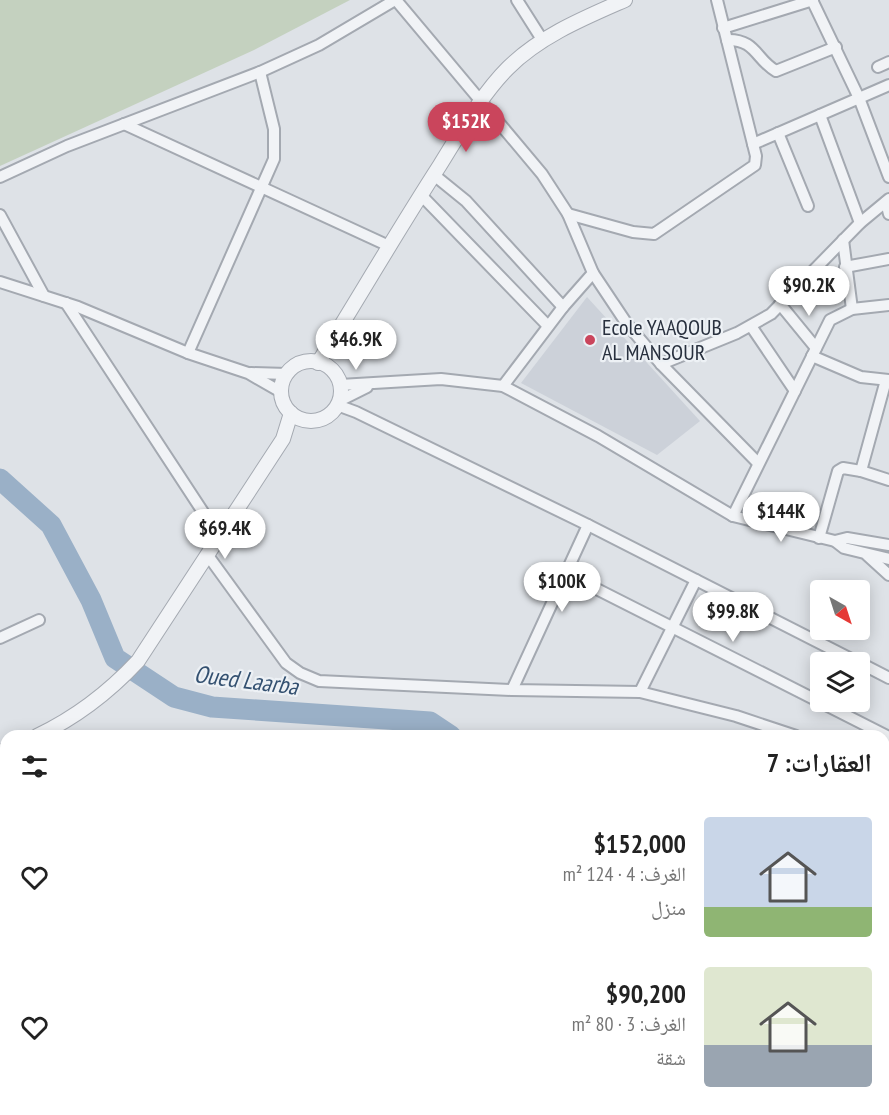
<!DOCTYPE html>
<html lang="ar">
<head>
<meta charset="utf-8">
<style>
	:root { --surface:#fff; --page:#f2f2f2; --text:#222; --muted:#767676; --accent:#ca455c }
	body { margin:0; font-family:"PT Sans Narrow","Noto Naskh Arabic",sans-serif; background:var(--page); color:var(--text); direction:rtl; height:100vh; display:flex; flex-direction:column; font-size:22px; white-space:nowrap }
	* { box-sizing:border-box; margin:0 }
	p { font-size:20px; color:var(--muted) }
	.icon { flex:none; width:33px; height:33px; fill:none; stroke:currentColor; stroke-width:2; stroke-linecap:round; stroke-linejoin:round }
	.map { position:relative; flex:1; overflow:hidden; direction:ltr }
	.panel { position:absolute; left:0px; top:730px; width:890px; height:386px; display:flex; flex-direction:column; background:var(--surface); border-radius:18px 18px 0 0; box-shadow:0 3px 15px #0003; direction:rtl }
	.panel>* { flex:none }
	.needle { width:39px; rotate:141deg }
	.buttons { position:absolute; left:810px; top:580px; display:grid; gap:12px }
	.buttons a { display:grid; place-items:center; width:60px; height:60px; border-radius:6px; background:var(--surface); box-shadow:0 3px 15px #0003; font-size:30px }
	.price { position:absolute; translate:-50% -51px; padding:0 14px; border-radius:21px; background:#fff; color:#222; font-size:20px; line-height:39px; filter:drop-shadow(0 2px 3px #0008) }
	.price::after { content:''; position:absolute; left:50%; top:36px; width:18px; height:14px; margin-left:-9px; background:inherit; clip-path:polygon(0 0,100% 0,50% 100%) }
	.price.on { background:var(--accent); color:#fff }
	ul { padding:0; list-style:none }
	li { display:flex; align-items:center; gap:18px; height:150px; padding:0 18px }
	li span { display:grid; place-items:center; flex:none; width:168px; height:120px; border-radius:6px; color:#555 }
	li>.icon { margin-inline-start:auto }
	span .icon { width:72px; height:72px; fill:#fffc; stroke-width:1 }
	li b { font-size:26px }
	h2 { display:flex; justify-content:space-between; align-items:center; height:72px; padding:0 18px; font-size:26px }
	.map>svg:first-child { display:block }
</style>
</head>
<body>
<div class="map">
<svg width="889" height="1115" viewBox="0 0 889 1115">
	<rect width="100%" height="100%" fill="#dee2e7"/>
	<path fill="#ccd1d9" d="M 587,297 L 700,421 L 657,455 L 521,383 Z"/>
	<path fill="#c4d1bf" d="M 0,0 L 350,0 L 254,50 L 0,166 Z"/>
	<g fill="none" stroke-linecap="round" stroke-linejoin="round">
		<g stroke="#9ab0c7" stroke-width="21">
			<path d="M 0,479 L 51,525 L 91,600 L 115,658 L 174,697 L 212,707 L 430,722 L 451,736"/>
			<path d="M 832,1110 L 837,1115"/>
		</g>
		<defs>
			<g id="minor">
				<path d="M 396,0 L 542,174 L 568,214 L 593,273 L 563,307 L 503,386"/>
				<path d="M 517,0 L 543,41"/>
				<path d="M 812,0 L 859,98 L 889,177"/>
				<path d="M 723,28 L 813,0"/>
				<path d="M 727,40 C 756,39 756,60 776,71 L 836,47"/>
				<path d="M 878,67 L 889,62"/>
				<path d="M 820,115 L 860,223"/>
				<path d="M 124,124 L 389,246"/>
				<path d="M 778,133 L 808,206"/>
				<path d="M 753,144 L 889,85"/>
				<path d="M 434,175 L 466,201 L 563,307"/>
				<path d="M 0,177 L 67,146 L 260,72 L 319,45 L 395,0"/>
				<path d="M 421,195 L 548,326"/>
				<path d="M 886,202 L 889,214"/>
				<path d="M 568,214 L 633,232 L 654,234 L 755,165 L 756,156 L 717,0"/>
				<path d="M 0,215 L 44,296"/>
				<path d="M 843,240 L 852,309"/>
				<path d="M 845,267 L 889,259"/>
				<path d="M 593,273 L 627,324 L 661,364 L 758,463"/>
				<path d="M 0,282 L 78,307 L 188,353 L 248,373 L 281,392"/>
				<path d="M 66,303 L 220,538"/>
				<path d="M 780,304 L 816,348"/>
				<path d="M 751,326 L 795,391"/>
				<path d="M 188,353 L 274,159 L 274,129 L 260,72"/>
				<path d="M 812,356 L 861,377 L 889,380"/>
				<path d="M 661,364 L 737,333 L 771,314 L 860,223 L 889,199"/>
				<path d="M 251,373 L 287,374"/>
				<path d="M 886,380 L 861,471 L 889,480"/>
				<path d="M 340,385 L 441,379 L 503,386 L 598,436 L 733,516 L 835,541 L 844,548 L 889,559"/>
				<path d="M 339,401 L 367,387"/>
				<path d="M 337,405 L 356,412 L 588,525 L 859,663"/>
				<path d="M 733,516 L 830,320 L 852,309 L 889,305"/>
				<path d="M 819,538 L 838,471 L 843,468 L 861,471"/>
				<path d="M 835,541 L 847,538 L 889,545"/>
				<path d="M 867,555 L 889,575"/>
				<path d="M 209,557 L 286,663 L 300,673 L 319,681 L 512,690 L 640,692 L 736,716 L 796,736"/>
				<path d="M 565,573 L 889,737"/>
				<path d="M 0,638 L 39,620"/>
				<path d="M 860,663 L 889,678"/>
				<path d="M 512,690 L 588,525"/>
				<path d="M 640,692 L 696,580"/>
				<path d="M 0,823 L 6,820"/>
				<path d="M 0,1027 L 6,1023"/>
				<path d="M 70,1115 L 76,1110"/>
				<path d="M 152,1115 L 158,1110"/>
			</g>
			<g id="tertiary">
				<circle cx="311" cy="391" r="30"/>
				<path d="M 318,363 C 359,297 398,230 440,165 C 460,133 481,95 508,68 C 540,36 584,18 625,0"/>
				<path d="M 37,736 C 75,718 109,692 138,661 L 283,439 L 291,413"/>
				<path d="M 0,752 L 6,750"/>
			</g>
		</defs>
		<use href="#minor" stroke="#a4a9b1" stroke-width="14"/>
		<use href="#tertiary" stroke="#a4a9b1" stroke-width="16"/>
		<use href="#minor" stroke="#f1f3f6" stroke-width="10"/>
		<use href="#tertiary" stroke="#f1f3f6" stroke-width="14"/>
	</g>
	<circle fill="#ca455c" stroke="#edf1f5" stroke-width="2" cx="590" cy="340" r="6"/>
	<g text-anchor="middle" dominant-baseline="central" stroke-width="4.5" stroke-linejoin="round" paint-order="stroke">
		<g font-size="22" fill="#28303e" stroke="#edf1f5" text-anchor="start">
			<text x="602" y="327">Ecole YAAQOUB<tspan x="602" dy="25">AL MANSOUR</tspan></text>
		</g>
		<g font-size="24" font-style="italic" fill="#335070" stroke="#edf1f5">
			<text transform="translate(246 680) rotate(7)">Oued Laarba</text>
		</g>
	</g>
</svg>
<div class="buttons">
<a><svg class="needle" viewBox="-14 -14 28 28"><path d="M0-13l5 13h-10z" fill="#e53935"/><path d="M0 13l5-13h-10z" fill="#767676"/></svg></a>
<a><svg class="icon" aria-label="layers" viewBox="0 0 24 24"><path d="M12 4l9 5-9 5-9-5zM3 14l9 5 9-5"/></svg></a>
</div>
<b class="price on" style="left:466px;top:153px">$152K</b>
<b class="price" style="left:809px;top:317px">$90.2K</b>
<b class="price" style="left:356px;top:371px">$46.9K</b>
<b class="price" style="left:781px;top:543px">$144K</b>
<b class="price" style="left:225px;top:560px">$69.4K</b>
<b class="price" style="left:562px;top:613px">$100K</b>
<b class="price" style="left:733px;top:643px">$99.8K</b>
<section class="panel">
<h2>العقارات: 7<svg class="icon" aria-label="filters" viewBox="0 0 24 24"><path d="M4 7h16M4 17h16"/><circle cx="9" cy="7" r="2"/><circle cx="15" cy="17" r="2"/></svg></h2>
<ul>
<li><span style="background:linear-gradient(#c9d6e8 75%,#8fb573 0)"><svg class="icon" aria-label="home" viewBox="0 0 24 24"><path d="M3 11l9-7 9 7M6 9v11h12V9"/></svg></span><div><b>$152,000</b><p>الغرف: 4 · 124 m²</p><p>منزل</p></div><svg class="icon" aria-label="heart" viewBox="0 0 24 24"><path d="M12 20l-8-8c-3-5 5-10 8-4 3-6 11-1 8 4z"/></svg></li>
<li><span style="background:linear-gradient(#dfe7d0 65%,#9aa5b1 0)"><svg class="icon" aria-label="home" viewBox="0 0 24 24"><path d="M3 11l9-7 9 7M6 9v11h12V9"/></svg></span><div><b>$90,200</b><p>الغرف: 3 · 80 m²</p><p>شقة</p></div><svg class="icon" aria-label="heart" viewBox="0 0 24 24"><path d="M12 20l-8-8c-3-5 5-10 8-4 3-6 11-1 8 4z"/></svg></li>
</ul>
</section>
</div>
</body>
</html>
